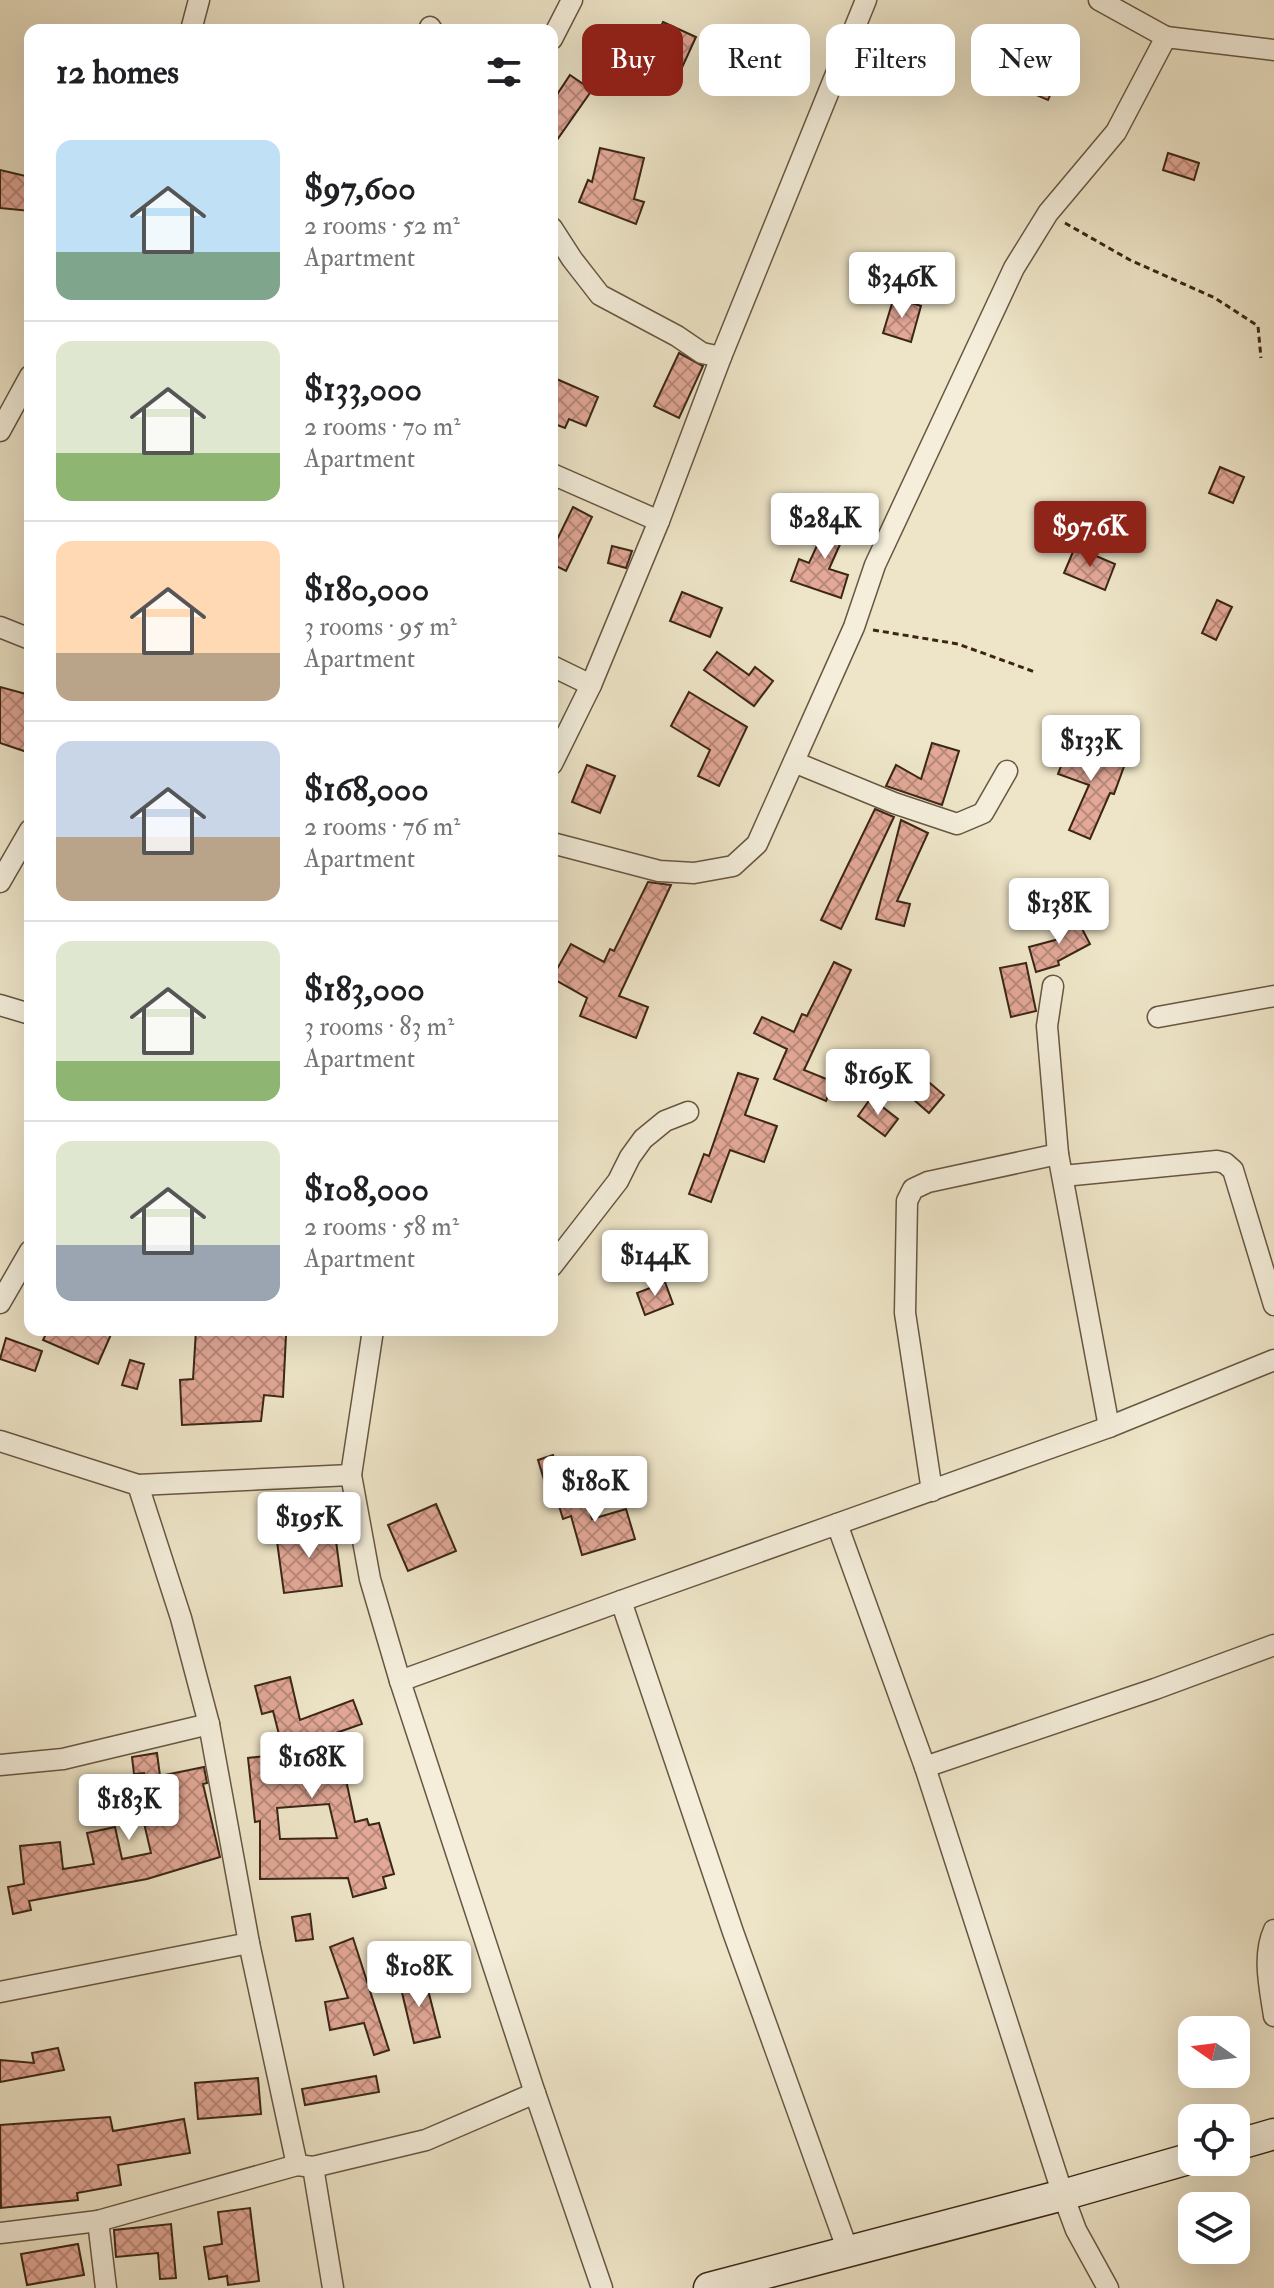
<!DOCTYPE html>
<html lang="en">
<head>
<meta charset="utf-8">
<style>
	:root { --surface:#fff; --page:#f6f6f6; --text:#202124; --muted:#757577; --line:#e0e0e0; --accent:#8f2418 }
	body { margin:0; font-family:"IM FELL Double Pica",serif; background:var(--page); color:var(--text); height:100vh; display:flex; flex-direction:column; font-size:30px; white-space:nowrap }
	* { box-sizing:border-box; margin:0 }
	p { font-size:26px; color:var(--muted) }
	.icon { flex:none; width:44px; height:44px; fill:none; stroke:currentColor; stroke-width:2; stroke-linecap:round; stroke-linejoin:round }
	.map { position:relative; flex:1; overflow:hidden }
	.drawer { position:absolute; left:24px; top:24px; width:534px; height:1312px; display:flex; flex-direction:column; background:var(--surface); border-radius:16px; box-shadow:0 8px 32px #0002 }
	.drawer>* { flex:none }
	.hud { position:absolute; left:582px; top:24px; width:572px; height:72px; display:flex; gap:16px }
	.needle { width:52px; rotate:284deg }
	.tools { position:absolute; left:1178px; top:2016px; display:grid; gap:16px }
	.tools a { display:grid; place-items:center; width:72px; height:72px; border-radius:16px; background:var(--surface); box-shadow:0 8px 32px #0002; font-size:40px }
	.price { position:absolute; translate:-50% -68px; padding:0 18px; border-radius:8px; background:#fff; color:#222; font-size:26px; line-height:52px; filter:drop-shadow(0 2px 4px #0008) }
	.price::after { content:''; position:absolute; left:50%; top:48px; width:24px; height:18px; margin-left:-12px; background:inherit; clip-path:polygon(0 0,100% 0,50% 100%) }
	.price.current { background:var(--accent); color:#fff }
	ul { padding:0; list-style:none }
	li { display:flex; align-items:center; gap:24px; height:200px; padding:0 32px }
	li+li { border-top:2px solid var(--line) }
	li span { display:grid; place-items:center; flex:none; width:224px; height:160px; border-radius:16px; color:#555 }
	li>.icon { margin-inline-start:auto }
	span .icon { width:96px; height:96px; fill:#fffc; stroke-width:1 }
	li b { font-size:34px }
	h2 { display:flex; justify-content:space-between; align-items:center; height:96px; padding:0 32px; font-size:34px }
	.chip { padding:0 28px; border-radius:16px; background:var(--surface); box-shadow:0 8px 32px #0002; font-size:28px; line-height:72px }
	.chip.current { background:var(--accent); color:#fff }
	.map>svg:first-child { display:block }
</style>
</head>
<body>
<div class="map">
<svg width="1274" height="2288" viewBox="0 0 1274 2288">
	<defs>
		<pattern id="building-cross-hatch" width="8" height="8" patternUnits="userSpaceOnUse" patternTransform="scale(2)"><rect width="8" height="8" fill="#e3a897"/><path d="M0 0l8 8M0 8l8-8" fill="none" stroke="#b9897a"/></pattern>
	</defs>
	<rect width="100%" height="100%" fill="#eee5c8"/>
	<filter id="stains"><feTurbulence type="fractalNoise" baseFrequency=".0025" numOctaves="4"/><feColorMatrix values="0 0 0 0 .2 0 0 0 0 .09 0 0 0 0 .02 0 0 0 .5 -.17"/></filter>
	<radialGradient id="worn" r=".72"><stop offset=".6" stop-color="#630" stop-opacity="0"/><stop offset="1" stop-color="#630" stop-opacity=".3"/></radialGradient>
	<g fill="url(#building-cross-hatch)" stroke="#3b2616" stroke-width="2" fill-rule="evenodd">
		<path d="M 663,22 L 696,37 L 680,72 L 647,56 Z"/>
		<path d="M 997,41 L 1062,69 L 1048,100 L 983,72 Z"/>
		<path d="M 570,75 L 592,90 L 552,147 L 552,102 Z"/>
		<path d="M 600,148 L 644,158 L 634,199 L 644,202 L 636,224 L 579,202 L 588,180 L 592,182 Z"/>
		<path d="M 1168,153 L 1199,163 L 1194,180 L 1163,170 Z"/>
		<path d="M 0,170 L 30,177 L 30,211 L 0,208 Z"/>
		<path d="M 894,297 L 921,306 L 911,342 L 883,333 Z"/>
		<path d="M 679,353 L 703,366 L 679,418 L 654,406 Z"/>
		<path d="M 552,377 L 598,397 L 586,426 L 569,419 L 565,428 L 552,423 Z"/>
		<path d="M 1220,467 L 1244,477 L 1233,503 L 1209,493 Z"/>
		<path d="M 573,507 L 592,517 L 566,571 L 552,564 L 552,550 Z"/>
		<path d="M 832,513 L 850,522 L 829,569 L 848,575 L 841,598 L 791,581 L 799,559 L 809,563 Z"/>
		<path d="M 612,546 L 632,551 L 626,568 L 608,563 Z"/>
		<path d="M 1075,547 L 1115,564 L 1105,590 L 1064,573 Z"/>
		<path d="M 682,592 L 722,608 L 710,637 L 670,621 Z"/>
		<path d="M 1217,600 L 1232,607 L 1216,640 L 1202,633 Z"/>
		<path d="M 717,652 L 749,675 L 755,667 L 773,681 L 754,706 L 704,670 Z"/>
		<path d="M 0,687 L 30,695 L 30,753 L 0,743 Z"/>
		<path d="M 689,692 L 747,727 L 719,786 L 698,776 L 710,750 L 671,726 Z"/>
		<path d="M 1071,741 L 1126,761 L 1114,794 L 1110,793 L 1090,839 L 1069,830 L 1089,785 L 1058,774 Z"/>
		<path d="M 932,743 L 959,751 L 942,805 L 886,786 L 896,765 L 921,779 Z"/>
		<path d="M 587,765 L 615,776 L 600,813 L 572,802 Z"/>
		<path d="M 875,809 L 894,817 L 841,929 L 821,920 Z"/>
		<path d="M 901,820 L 928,833 L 897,901 L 910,904 L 904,926 L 876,919 Z"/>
		<path d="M 648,882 L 671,885 L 619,996 L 648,1007 L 636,1038 L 580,1016 L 587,998 L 552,978 L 571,944 L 604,962 L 610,949 L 614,951 Z"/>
		<path d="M 1076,917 L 1090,944 L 1058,961 L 1059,965 L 1036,972 L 1029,947 L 1059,939 L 1054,929 Z"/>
		<path d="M 834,962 L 851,970 L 804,1070 L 834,1082 L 826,1101 L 774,1079 L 787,1049 L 754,1033 L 762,1017 L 794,1032 L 802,1014 L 807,1016 Z"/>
		<path d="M 1026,963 L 1036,1011 L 1011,1017 L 1000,968 Z"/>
		<path d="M 904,1061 L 944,1095 L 929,1113 L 889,1078 Z"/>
		<path d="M 738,1073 L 758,1079 L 745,1115 L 777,1126 L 764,1162 L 730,1150 L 711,1202 L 689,1194 L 704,1154 L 709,1156 Z"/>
		<path d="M 871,1098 L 898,1119 L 885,1136 L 858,1116 Z"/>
		<path d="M 665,1282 L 673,1304 L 645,1315 L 637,1293 Z"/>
		<path d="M 48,1330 L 113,1330 L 98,1364 L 43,1340 Z"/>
		<path d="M 196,1330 L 286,1335 L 283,1397 L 264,1395 L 261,1421 L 182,1425 L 180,1380 L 193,1379 Z"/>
		<path d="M 6,1338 L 42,1351 L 35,1371 L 0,1359 Z"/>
		<path d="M 130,1360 L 144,1364 L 137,1389 L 122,1385 Z"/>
		<path d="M 553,1455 L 560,1479 L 545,1483 L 538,1460 Z"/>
		<path d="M 582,1488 L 592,1519 L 626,1509 L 635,1539 L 582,1555 L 571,1516 L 563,1519 L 556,1496 Z"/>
		<path d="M 436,1504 L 456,1551 L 408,1571 L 388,1525 Z"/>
		<path d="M 334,1526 L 342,1586 L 284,1593 L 276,1534 Z"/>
		<path d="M 290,1677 L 300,1720 L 353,1700 L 362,1724 L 336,1733 L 355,1822 L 367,1819 L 369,1825 L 379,1823 L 394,1874 L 383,1877 L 386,1888 L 353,1897 L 348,1878 L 260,1879 L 260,1821 L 255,1822 L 248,1758 L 284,1754 L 273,1711 L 262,1714 L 255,1686 ZM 329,1804 L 337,1838 L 280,1839 L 277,1808 Z"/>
		<path d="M 157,1753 L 160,1776 L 204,1767 L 207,1783 L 203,1784 L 220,1857 L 147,1879 L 29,1901 L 31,1910 L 13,1914 L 8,1887 L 24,1884 L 20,1846 L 60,1842 L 63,1869 L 94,1864 L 87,1833 L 115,1827 L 122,1859 L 151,1853 L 144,1823 L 154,1821 L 144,1773 L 134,1774 L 132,1757 Z"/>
		<path d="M 310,1914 L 313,1939 L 296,1941 L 292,1917 Z"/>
		<path d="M 353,1938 L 389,2050 L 374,2055 L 364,2023 L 330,2030 L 325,2002 L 348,1998 L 330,1947 Z"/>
		<path d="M 424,1974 L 440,2037 L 414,2043 L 399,1980 Z"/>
		<path d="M 58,2048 L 64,2070 L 0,2082 L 0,2060 L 34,2063 L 32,2053 Z"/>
		<path d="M 376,2076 L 379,2092 L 305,2105 L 302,2089 Z"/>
		<path d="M 258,2078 L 261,2114 L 198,2119 L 195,2083 Z"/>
		<path d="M 110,2117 L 113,2131 L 184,2119 L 190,2153 L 118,2165 L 121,2185 L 77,2193 L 78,2200 L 1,2208 L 0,2125 Z"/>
		<path d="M 250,2208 L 259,2281 L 228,2285 L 227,2276 L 209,2279 L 204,2247 L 222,2244 L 218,2212 Z"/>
		<path d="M 171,2224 L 176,2278 L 160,2279 L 158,2253 L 116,2257 L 114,2230 Z"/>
		<path d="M 78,2244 L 84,2275 L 27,2285 L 21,2254 Z"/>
	</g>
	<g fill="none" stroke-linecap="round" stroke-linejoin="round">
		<defs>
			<g id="street">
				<path d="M 1099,0 L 1166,37"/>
				<path d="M 430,27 L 432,30"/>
				<path d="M 191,30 L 199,0"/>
				<path d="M 552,39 L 572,0"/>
				<path d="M 552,228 L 572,259 L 600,295 L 677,336 L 702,353 L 721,357 L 659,521 L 591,685 L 552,764"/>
				<path d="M 721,357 L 866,0"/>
				<path d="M 0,431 L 30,376"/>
				<path d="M 552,474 L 659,521"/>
				<path d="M 0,627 L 30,639"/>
				<path d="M 552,666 L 591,685"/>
				<path d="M 794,762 L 894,803 L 957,824 L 983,813 L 1007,771"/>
				<path d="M 552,843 L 659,871 L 694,873 L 733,866 L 757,844 L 854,627 L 875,565 L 1014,268 L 1048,213 L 1116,132 L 1166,37 L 1274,50"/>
				<path d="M 0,882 L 30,830"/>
				<path d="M 1053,986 L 1047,1026 L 1058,1154 L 1109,1427"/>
				<path d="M 0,1005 L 30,1014"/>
				<path d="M 1158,1017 L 1274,996"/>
				<path d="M 1063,1176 L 1217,1161 L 1225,1163 L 1233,1170 L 1274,1305"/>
				<path d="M 552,1266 L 618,1181 L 630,1157 L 643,1139 L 665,1121 L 688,1112"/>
				<path d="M 0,1303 L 30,1251"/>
				<path d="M 0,1441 L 138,1485 L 181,1618 L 209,1724 L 63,1759 L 0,1765"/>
				<path d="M 351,1475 L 373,1330"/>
				<path d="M 138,1485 L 351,1475 L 370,1579 L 400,1681 L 535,2093"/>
				<path d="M 932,1491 L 905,1313 L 907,1201 L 913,1189 L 928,1182 L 1058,1154"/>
				<path d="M 837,1524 L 1109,1427 L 1274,1360"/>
				<path d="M 621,1601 L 837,1524 L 925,1767 L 1063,2195 L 1076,2230 L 1108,2288"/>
				<path d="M 400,1681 L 621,1601 L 733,1932 L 848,2251"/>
				<path d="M 925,1767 L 1155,1689 L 1274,1645"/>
				<path d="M 1274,1930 C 1262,1956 1270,1989 1274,2016"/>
				<path d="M 0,1992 L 249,1943 L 209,1724"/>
				<path d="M 297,2165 L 313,2167 L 426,2140 L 535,2093 L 602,2288"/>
				<path d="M 313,2167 L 333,2288"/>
				<path d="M 98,2221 L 106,2288"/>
				<path d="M 0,2233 L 98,2221 L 297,2165 L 249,1943"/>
			</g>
			<g id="secondary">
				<path d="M 1236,2145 L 1274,2134"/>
				<path d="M 709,2288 L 1063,2195 L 1192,2158"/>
			</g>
		</defs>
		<use href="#street" stroke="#685642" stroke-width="23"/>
		<use href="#secondary" stroke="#3b2616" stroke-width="33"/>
		<g stroke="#3b2616" stroke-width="3" stroke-dasharray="6 4" stroke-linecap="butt">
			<path d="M 1065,223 L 1130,260 L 1215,298 L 1258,326 L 1261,358"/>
			<path d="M 873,630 L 958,644 L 1035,672"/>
		</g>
		<use href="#street" stroke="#f4eedb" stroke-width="20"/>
		<use href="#secondary" stroke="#f4eedb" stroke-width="30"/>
	</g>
	<rect width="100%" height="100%" filter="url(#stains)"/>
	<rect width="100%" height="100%" fill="url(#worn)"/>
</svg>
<div class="tools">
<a><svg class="needle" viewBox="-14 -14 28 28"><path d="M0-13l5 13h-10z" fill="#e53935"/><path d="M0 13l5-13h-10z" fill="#757577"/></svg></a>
<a><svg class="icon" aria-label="locate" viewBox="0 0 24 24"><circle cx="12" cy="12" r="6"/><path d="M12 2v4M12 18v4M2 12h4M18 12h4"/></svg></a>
<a><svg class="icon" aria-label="layers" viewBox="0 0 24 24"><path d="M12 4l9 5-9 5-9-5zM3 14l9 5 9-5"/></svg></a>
</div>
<b class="price" style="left:902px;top:320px">$346K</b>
<b class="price" style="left:825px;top:561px">$284K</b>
<b class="price current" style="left:1090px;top:569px">$97.6K</b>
<b class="price" style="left:1091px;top:783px">$133K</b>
<b class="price" style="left:1059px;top:946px">$138K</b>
<b class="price" style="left:878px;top:1117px">$169K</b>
<b class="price" style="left:655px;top:1298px">$144K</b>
<b class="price" style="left:595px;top:1524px">$180K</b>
<b class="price" style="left:309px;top:1560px">$195K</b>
<b class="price" style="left:312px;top:1800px">$168K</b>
<b class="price" style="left:129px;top:1842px">$183K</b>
<b class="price" style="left:419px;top:2009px">$108K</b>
<div class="hud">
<a class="chip current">Buy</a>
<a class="chip">Rent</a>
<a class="chip">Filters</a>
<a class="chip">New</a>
</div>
<section class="drawer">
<h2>12 homes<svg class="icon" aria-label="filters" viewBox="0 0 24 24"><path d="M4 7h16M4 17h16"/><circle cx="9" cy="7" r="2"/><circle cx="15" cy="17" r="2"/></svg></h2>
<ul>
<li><span style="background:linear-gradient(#bfe0f5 70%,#7fa58c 0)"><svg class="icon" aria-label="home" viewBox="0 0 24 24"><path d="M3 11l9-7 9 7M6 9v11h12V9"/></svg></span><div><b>$97,600</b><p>2 rooms · 52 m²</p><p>Apartment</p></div></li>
<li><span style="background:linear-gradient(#dfe7d0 70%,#8fb573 0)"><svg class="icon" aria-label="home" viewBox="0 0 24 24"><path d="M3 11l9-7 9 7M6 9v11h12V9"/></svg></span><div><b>$133,000</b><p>2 rooms · 70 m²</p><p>Apartment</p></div></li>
<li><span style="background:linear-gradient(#ffd9b3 70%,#b9a48a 0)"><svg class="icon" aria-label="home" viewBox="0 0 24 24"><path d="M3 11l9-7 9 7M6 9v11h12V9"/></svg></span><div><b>$180,000</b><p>3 rooms · 95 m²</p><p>Apartment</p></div></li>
<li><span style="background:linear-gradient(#c9d6e8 60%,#b9a48a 0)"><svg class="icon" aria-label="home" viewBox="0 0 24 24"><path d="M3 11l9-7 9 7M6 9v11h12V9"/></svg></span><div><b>$168,000</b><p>2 rooms · 76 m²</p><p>Apartment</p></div></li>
<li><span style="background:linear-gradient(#dfe7d0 75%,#8fb573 0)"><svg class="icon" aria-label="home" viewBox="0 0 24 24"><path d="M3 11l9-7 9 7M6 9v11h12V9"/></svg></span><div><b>$183,000</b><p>3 rooms · 83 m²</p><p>Apartment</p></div></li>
<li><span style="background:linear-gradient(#dfe7d0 65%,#9aa5b1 0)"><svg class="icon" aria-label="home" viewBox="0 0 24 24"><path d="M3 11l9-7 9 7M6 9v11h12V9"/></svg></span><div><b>$108,000</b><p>2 rooms · 58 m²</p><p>Apartment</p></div></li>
</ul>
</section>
</div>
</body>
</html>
